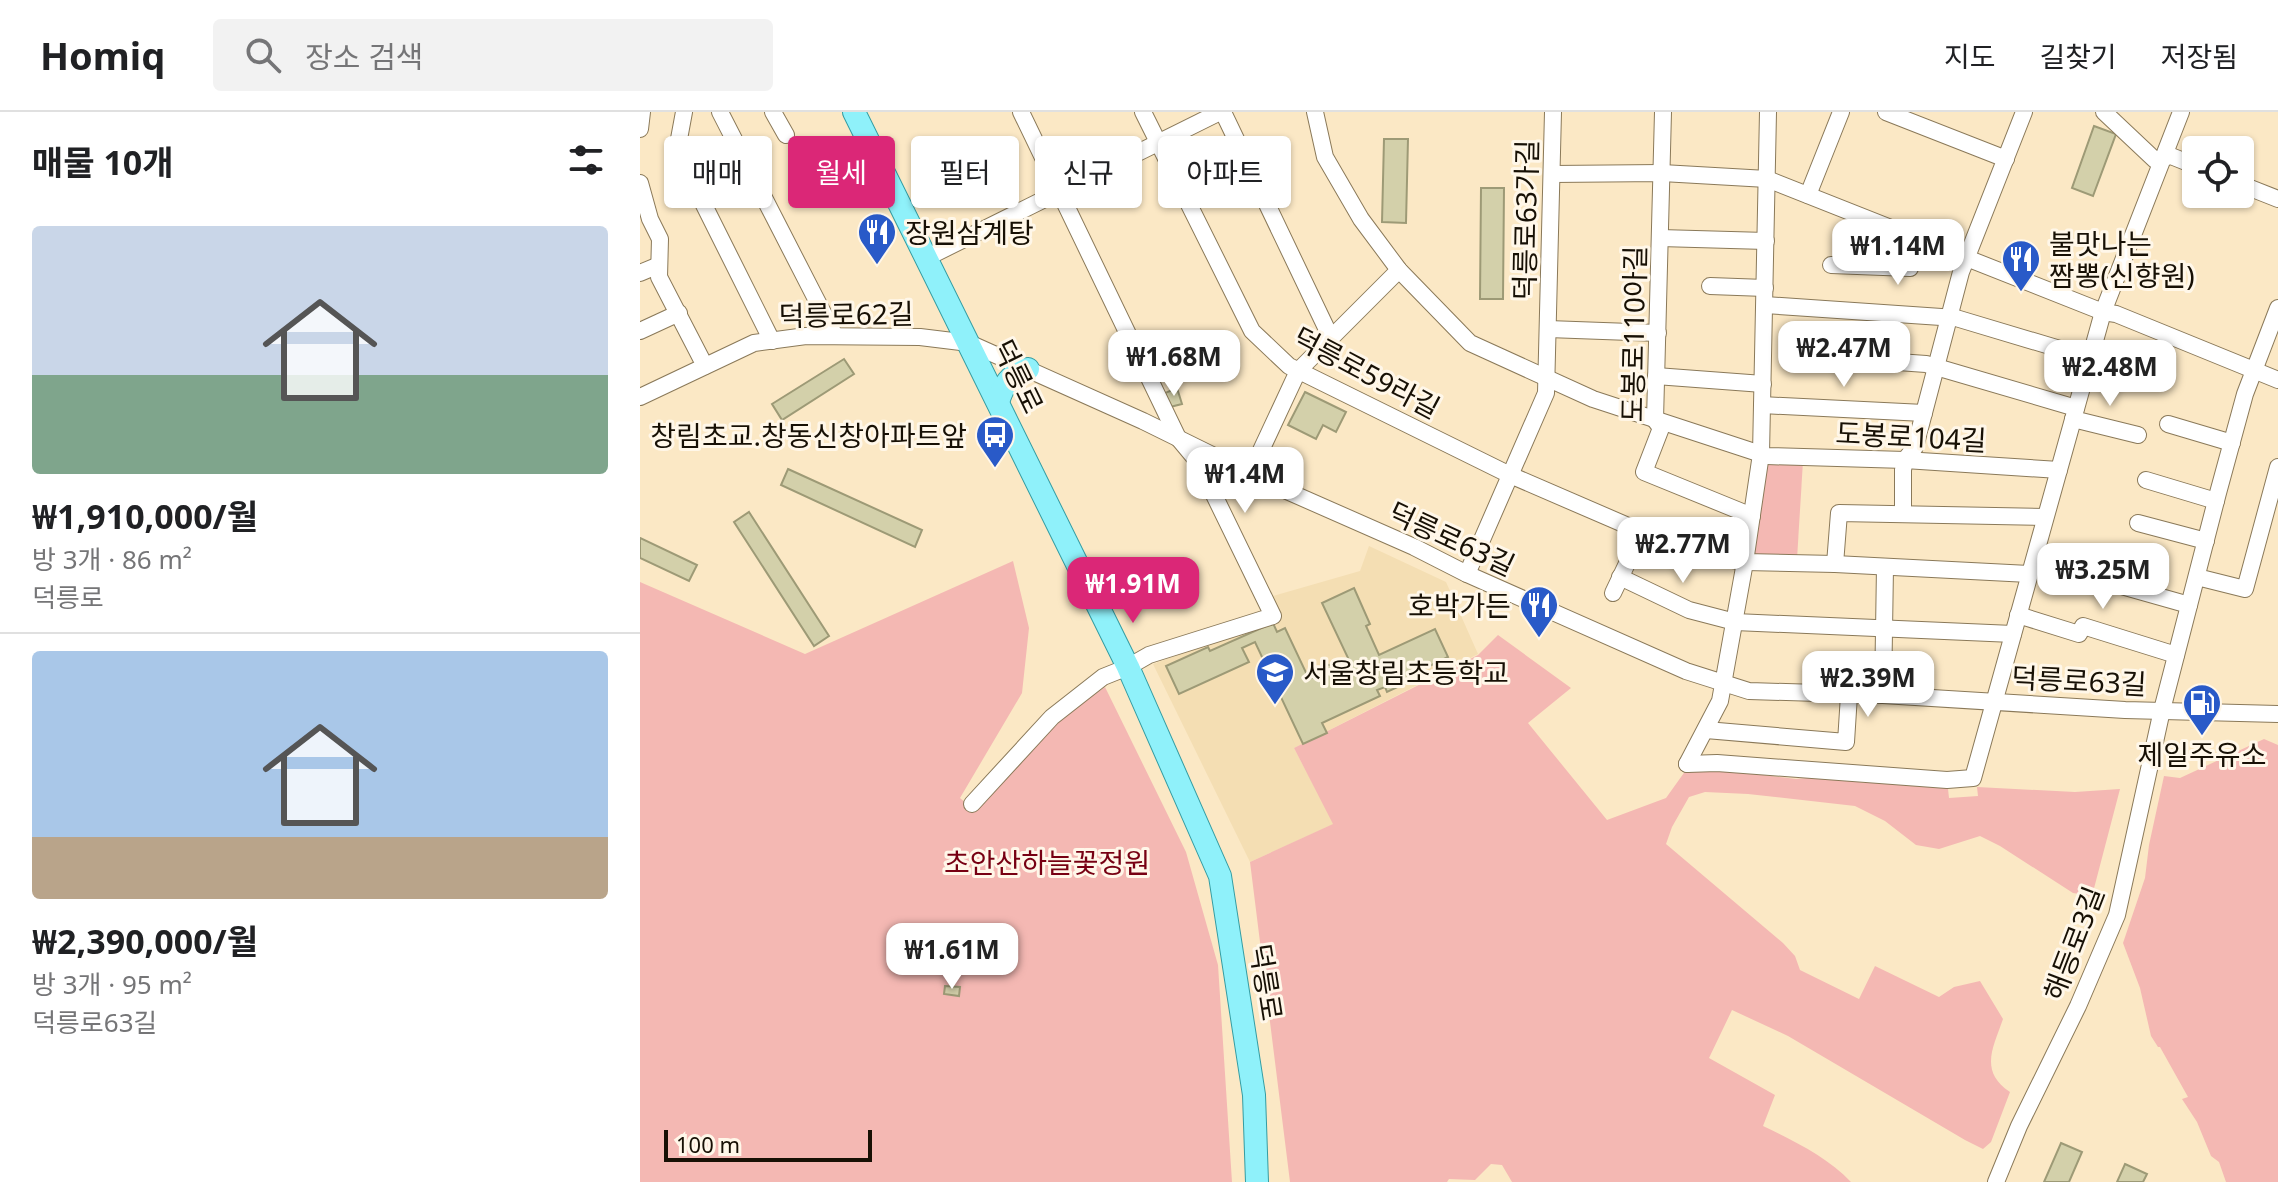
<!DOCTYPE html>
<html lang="ko">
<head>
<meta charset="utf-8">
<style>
	:root { --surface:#fff; --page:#f2f2f2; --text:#202124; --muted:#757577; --line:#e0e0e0; --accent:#db2777 }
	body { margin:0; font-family:"Noto Sans","Noto Sans KR",sans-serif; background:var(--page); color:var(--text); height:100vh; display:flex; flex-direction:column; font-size:30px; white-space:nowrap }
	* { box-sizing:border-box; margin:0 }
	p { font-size:26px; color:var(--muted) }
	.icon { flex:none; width:44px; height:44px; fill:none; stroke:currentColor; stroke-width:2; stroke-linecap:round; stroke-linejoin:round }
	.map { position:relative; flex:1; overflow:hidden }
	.panel { display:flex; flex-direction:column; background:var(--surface); width:640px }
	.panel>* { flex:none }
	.guide { position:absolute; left:24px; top:24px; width:760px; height:72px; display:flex; gap:16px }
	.tools { position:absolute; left:1542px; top:24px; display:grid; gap:16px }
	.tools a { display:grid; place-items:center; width:72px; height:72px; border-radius:8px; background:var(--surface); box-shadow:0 2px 6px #0004; font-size:40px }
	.scale { position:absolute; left:24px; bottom:20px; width:208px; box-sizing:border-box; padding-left:8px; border:4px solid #171005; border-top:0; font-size:22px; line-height:28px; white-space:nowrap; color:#171005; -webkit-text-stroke:6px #fff7e9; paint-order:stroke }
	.price { position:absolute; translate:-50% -68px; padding:0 18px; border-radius:16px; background:#fff; color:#222; font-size:26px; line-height:52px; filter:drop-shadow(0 2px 4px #0008) }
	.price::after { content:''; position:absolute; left:50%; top:48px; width:24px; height:18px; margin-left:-12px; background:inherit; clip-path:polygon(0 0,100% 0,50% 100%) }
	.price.current { background:var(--accent); color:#fff }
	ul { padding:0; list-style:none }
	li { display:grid; align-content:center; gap:16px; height:424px; padding:0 32px }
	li+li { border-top:2px solid var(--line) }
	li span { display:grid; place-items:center; height:248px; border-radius:8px; color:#555 }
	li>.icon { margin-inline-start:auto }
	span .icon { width:144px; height:144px; fill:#fffc; stroke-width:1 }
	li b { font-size:34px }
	h2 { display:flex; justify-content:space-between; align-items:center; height:96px; padding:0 32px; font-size:34px }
	.pill { padding:0 28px; border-radius:8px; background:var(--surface); box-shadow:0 2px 6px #0004; font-size:28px; line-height:72px }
	.pill.current { background:var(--accent); color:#fff }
	header { display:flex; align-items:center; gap:48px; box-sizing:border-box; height:112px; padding:0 40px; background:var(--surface); border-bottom:2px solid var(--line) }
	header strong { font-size:38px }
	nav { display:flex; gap:44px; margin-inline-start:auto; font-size:28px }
	.search { width:560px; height:72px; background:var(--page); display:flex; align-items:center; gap:20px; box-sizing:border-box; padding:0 28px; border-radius:8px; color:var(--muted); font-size:30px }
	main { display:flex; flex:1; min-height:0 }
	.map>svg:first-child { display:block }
</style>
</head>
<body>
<header>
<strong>Homiq</strong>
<div class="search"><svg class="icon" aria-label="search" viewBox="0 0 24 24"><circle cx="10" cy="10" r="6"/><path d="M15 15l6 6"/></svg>장소 검색</div>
<nav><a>지도</a><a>길찾기</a><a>저장됨</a></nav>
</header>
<main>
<section class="panel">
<h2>매물 10개<svg class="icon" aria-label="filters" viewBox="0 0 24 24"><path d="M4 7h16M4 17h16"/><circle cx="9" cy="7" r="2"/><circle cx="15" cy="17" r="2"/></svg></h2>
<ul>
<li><span style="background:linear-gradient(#c9d6e8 60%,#7fa58c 0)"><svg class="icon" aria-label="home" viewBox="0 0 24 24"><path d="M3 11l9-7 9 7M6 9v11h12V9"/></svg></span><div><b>₩1,910,000/월</b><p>방 3개 · 86 m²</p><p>덕릉로</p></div></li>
<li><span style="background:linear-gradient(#a9c7e8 75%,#b9a48a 0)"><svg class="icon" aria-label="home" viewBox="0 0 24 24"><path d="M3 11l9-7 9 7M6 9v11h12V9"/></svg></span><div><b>₩2,390,000/월</b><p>방 3개 · 95 m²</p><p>덕릉로63길</p></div></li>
</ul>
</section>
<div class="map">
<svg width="1638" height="1070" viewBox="0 0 1638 1070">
	<rect width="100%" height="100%" fill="#fbe8c5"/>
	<path fill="#f4deb3" d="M 729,434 L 806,470 L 838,542 L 654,636 L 694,712 L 610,750 L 513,552 L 640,507 L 633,484 L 720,459 Z"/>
	<g fill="#f4b8b3">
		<path d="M 1125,348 L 1163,349 L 1157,447 L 1114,446 Z"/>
		<path d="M 373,449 L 389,516 L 382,581 L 320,686 L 336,700 L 420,607 L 465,575 L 546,740 L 578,853 L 592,1070 L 0,1070 L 0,470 L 165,542 Z"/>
		<path d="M 858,523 L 931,576 L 888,611 L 967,708 L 1026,686 L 1046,658 L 1075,657 L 1156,667 L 1178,665 L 1226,671 L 1229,665 L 1307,668 L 1309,686 L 1338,684 L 1337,675 L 1435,680 L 1480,677 L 1452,784 L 1433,781 L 1360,734 L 1340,724 L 1299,737 L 1276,733 L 1245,709 L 1215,694 L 1108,682 L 1065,680 L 1049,685 L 1032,715 L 1026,732 L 1143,831 L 1155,844 L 1160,858 L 1219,887 L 1235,854 L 1299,885 L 1314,875 L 1340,869 L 1363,907 C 1353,936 1339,959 1370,980 L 1351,1030 L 1343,1037 L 1325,1028 L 1148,924 L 1092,898 L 1069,946 L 1135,983 L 1123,1014 C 1154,1029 1187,1045 1211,1070 L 872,1070 L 862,1053 L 851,1052 L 835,1068 L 809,1067 L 807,1070 L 650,1070 L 610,750 L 693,712 L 654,636 L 838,543 Z"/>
		<path d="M 1624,627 L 1638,633 L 1638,1070 L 1586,1070 L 1579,1050 L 1571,1044 L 1557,1010 L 1542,987 L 1548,985 L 1520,935 L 1518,935 L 1511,924 L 1500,876 L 1483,831 L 1505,766 L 1509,733 L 1524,664 L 1540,666 Z"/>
	</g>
	<g fill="#d3d0aa" stroke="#9d9a76" stroke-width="2">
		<path d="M 1454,14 L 1476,22 L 1453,84 L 1432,76 Z"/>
		<path d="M 744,27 L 768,27 L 766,111 L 742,110 Z"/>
		<path d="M 841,76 L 864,76 L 863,187 L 840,187 Z"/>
		<path d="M 204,247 L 214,262 L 142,308 L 132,292 Z"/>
		<path d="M 537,276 L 542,292 L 530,295 L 525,281 Z"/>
		<path d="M 665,280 L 706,300 L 696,320 L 683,313 L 676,327 L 648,313 Z"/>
		<path d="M 148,357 L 282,418 L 275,435 L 141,373 Z"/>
		<path d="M 109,400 L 189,524 L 174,534 L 94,410 Z"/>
		<path d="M 0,426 L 57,453 L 49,469 L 0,446 Z"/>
		<path d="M 714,476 L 730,512 L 726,514 L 739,543 L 795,517 L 808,545 L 775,561 L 777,566 L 747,580 L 745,575 L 737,578 L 740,584 L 682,611 L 687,621 L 663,632 L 615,530 L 602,536 L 609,550 L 539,582 L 526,554 L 568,535 L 570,539 L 633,511 L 637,520 L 645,516 L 669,567 L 676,564 L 687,553 L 702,552 L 709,548 L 682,491 Z"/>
		<path d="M 305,874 L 320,875 L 319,884 L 304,882 Z"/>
		<path d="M 1421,1031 L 1442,1040 L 1429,1070 L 1404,1070 Z"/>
		<path d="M 1485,1052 L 1507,1062 L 1503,1070 L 1477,1070 Z"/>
	</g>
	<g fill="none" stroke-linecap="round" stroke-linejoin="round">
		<defs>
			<g id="minor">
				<path d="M 44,0 L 39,27 L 49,63 L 132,229"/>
				<path d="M 80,0 L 195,224"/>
				<path d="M 133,0 L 146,23"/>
				<path d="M 503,0 L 612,219 L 649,254 L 870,363 L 1002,420 L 1063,443 L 1105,450 L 1195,452 L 1389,462"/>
				<path d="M 583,0 L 691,226"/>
				<path d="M 675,0 L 685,45 L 721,107 L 759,158 L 830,231 L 953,287 L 1127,344 L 1265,348 L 1419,358"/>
				<path d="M 1023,0 L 1015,308 L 1021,316 L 1004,360 L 1112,404"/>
				<path d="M 1246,0 L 1366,47"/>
				<path d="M 1464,0 L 1515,48 L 1531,44 L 1556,54"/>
				<path d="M 0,17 L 2,0"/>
				<path d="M 912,62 L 1022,61 L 1127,67 L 1463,200 L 1476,202 L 1638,268"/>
				<path d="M 0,71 L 10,107 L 20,127 L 19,165 L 65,254"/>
				<path d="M 1600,72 L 1638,87"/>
				<path d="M 1168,83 L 1201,0"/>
				<path d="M 1020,126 L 1126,129"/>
				<path d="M 286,146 L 580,0"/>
				<path d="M 1191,153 L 1270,156 L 1281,127"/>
				<path d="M 0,161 L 19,153"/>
				<path d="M 1070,174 L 1125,176"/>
				<path d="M 1125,193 L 1316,206 L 1450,246"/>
				<path d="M 908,217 L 1018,221"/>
				<path d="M 0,219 L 39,201"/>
				<path d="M 1202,246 L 1286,252 L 1436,296"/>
				<path d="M 1016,264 L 1123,272"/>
				<path d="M 0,285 L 114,231 L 166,224 L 280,225 L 329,231 L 503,309 L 631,372 L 774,435 L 827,462 L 1046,559 L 1109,579 L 1243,583 L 1485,598 L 1638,602"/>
				<path d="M 1122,293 L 1284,301"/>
				<path d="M 1433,307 L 1498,323"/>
				<path d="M 1528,312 L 1592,331"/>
				<path d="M 610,362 L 658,259 L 759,158"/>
				<path d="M 1506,368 L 1576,389"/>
				<path d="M 1263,402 L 1263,358 L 1265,348 L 1275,335 L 1321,160 L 1384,0"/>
				<path d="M 1498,411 L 1566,429"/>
				<path d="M 1195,452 L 1199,401 L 1405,405"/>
				<path d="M 827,462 L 906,281 L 913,0"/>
				<path d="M 980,465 L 1049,498 L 1095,510 L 1373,522"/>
				<path d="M 1557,465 L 1605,477 L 1638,355"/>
				<path d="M 1464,469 L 1549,493"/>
				<path d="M 973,481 L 1002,420"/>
				<path d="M 1378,503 L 1439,522 L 1443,514 L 1536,543"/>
				<path d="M 1243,583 L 1245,455"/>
				<path d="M 1066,618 L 1206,630 L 1209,583"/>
				<path d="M 1047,652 L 1077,651 L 1307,668 L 1333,666 L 1463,200 L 1541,0"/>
				<path d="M 1047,652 L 1080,589 L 1105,450 L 1121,342 L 1128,0"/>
				<path d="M 332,692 L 412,605 L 463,565 L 488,555 L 509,543 L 633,504 L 558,350 L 538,326 L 381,0"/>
				<path d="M 1356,1070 L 1379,1014 L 1438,894 L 1477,803 L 1522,598 L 1578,381 L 1605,282 L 1638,196"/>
			</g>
			<g id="major">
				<path d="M 214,0 L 488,555 L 580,764 L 614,983 L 617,1070"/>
				<path d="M 358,290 C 363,274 370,261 388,257"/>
			</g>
		</defs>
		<use href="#minor" stroke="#8a7959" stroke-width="18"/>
		<use href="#major" stroke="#349ca2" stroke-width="24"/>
		<use href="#minor" stroke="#fff" stroke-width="16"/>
		<use href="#major" stroke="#8ff1fa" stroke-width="22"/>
	</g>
	<defs>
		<symbol id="restaurant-pin" viewBox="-11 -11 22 30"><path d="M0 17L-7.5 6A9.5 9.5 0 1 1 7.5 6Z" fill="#295ac8" stroke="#fff7e9"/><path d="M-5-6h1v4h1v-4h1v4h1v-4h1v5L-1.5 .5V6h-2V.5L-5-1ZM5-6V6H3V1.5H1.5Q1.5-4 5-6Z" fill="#fff"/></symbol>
		<symbol id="bus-pin" viewBox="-11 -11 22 30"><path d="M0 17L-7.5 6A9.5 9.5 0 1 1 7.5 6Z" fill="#295ac8" stroke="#fff7e9"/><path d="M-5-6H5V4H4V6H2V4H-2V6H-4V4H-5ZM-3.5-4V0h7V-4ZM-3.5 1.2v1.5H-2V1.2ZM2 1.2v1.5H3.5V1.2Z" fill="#fff"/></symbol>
		<symbol id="school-pin" viewBox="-11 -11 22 30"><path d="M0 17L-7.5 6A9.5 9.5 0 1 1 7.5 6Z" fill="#295ac8" stroke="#fff7e9"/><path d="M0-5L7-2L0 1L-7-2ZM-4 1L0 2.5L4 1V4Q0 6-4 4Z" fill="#fff"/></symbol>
		<symbol id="fuel-pin" viewBox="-11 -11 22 30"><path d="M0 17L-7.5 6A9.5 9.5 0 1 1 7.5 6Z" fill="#295ac8" stroke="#fff7e9"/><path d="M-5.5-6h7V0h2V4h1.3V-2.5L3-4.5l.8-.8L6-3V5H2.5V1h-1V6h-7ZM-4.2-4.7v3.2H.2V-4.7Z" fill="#fff"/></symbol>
	</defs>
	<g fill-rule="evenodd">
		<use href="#restaurant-pin" x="215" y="98" width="44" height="60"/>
		<use href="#restaurant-pin" x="1359" y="125" width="44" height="60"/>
		<use href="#bus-pin" x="333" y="301" width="44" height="60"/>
		<use href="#restaurant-pin" x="877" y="471" width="44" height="60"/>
		<use href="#school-pin" x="613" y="538" width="44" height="60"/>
		<use href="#fuel-pin" x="1540" y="569" width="44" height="60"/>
	</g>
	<g text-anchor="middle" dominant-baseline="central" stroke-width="6" stroke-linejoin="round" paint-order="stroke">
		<g font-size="28" fill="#171005" stroke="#fff7e9">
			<text transform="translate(885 108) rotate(-89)">덕릉로63가길</text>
			<text transform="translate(206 202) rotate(-1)">덕릉로62길</text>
			<text transform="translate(993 222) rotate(-89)">도봉로110아길</text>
			<text transform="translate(727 260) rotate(28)">덕릉로59라길</text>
			<text transform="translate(379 264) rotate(64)">덕릉로</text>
			<text transform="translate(1271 324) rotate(3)">도봉로104길</text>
			<text transform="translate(812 426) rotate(25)">덕릉로63길</text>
			<text transform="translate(1439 568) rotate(3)">덕릉로63길</text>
			<text transform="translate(1433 831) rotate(-69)">해등로3길</text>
			<text transform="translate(627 870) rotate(81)">덕릉로</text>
		</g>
		<g font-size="28" fill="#171005" stroke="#fff7e9" text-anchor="start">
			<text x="265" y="120">장원삼계탕</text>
			<text x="1409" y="131">불맛나는<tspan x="1409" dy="32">짬뽕(신향원)</tspan></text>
			<text x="327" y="323" text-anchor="end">창림초교.창동신창아파트앞</text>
			<text x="871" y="493" text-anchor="end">호박가든</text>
			<text x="663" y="560">서울창림초등학교</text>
			<text x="1562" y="642" text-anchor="middle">제일주유소</text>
		</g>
		<g font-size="28" fill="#770013" stroke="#fff7e9">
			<text x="407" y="750">초안산하늘꽃정원</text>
		</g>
	</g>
</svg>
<div class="tools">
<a><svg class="icon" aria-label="locate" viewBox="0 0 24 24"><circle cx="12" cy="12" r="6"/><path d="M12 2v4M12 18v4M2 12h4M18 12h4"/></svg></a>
</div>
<div class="scale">100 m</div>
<b class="price" style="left:1258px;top:175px">₩1.14M</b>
<b class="price" style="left:1204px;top:277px">₩2.47M</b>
<b class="price" style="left:534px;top:286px">₩1.68M</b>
<b class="price" style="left:1470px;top:296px">₩2.48M</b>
<b class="price" style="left:605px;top:403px">₩1.4M</b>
<b class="price" style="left:1043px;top:473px">₩2.77M</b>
<b class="price" style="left:1463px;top:499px">₩3.25M</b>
<b class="price current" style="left:493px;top:513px">₩1.91M</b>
<b class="price" style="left:1228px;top:607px">₩2.39M</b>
<b class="price" style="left:312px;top:879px">₩1.61M</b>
<div class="guide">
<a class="pill">매매</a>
<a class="pill current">월세</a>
<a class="pill">필터</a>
<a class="pill">신규</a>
<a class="pill">아파트</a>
</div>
</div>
</main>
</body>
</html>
